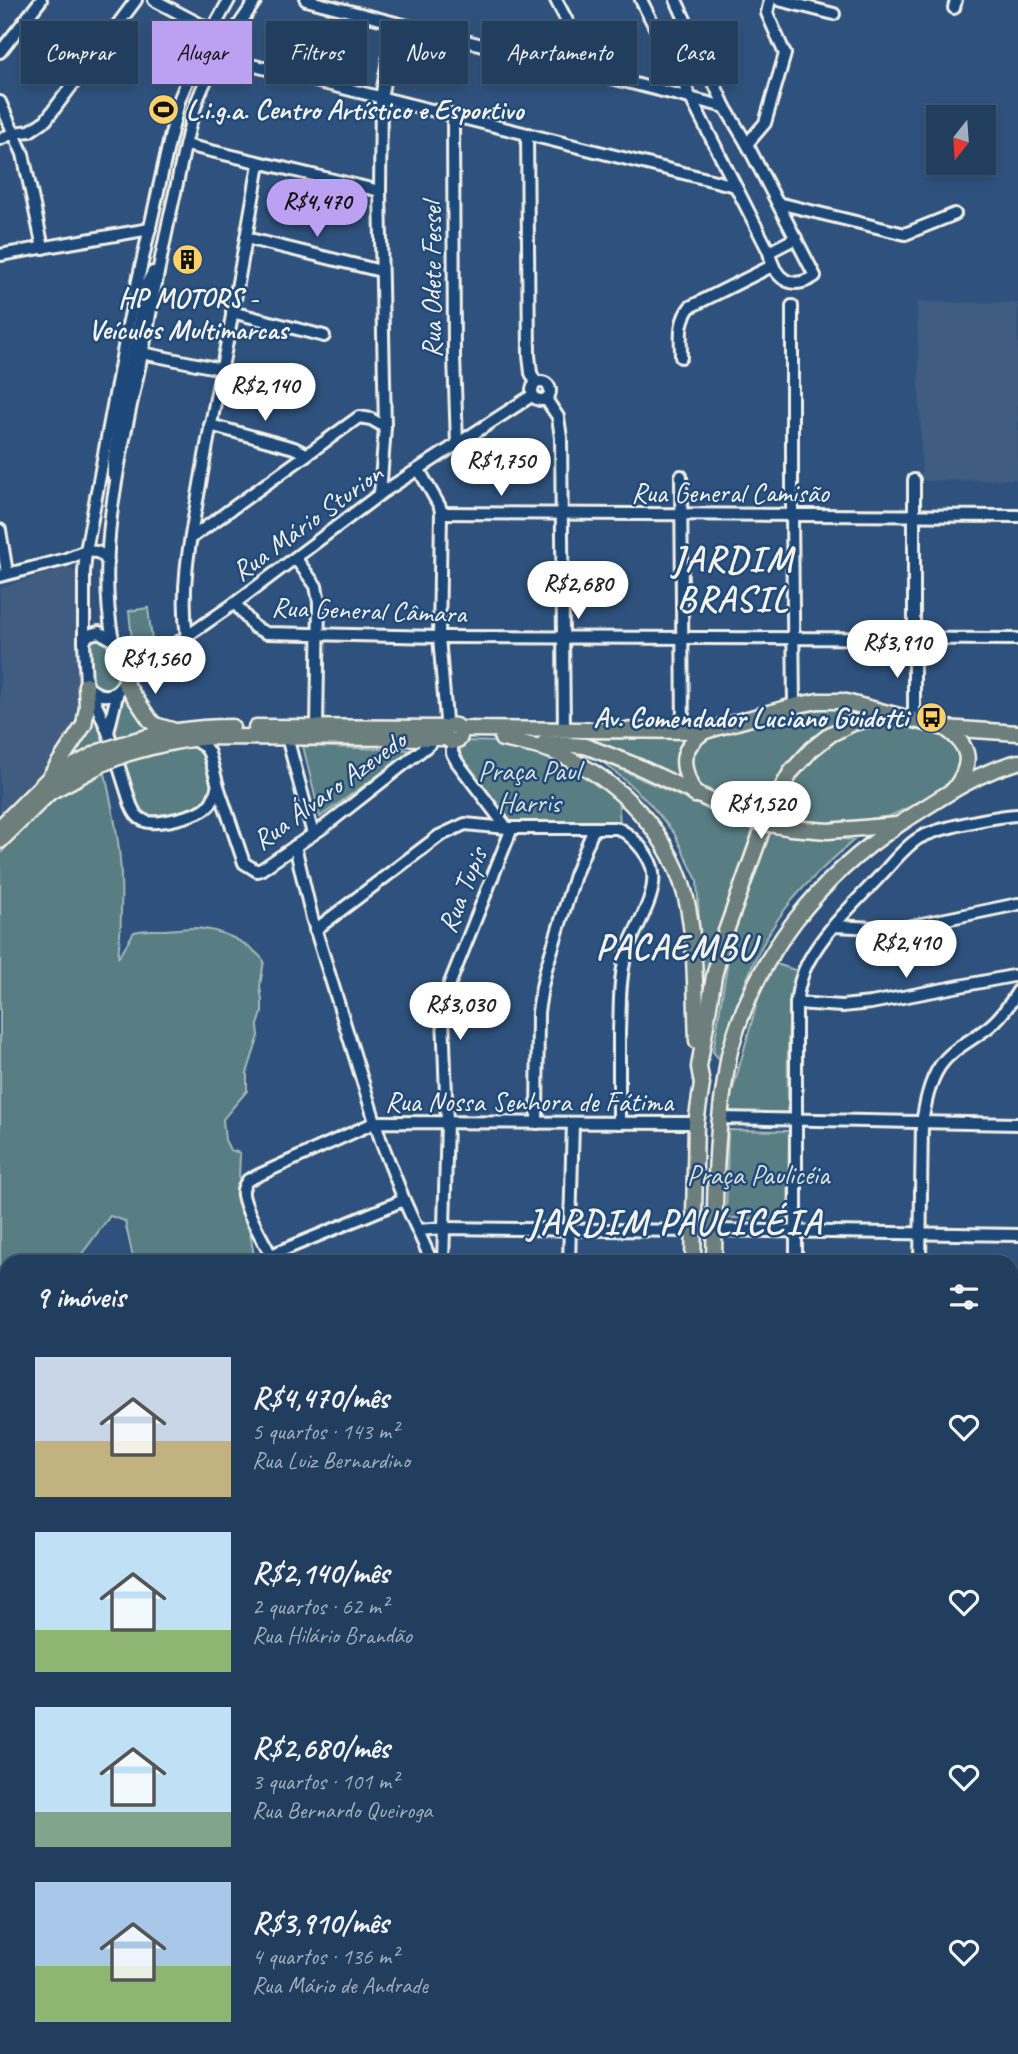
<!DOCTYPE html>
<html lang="pt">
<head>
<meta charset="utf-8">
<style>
	:root { --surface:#223e5e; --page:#2a4564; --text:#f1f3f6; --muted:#a2aebc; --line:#3f5773; --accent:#bca0f2 }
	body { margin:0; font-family:Caveat,sans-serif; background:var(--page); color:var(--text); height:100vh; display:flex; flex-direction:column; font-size:26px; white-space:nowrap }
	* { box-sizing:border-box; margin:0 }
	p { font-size:23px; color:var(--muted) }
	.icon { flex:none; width:38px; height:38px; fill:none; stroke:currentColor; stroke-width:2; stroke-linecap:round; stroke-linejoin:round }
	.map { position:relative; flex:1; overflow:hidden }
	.drawer { position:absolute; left:0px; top:1255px; width:1018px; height:800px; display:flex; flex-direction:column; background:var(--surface); border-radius:21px 21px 0 0; box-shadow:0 4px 10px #0003,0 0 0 2px var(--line) }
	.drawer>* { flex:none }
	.banner { position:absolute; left:21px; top:21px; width:976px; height:63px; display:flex; gap:14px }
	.needle { width:46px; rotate:197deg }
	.tools { position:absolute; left:926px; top:105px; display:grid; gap:14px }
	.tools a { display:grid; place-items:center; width:70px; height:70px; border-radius:0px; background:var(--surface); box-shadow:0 4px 10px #0003,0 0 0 2px var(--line); font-size:35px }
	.price { position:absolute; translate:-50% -60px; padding:0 16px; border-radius:24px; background:#fff; color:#222; font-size:23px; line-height:46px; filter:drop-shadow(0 2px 4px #0008) }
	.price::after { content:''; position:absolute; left:50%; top:42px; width:21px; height:16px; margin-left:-10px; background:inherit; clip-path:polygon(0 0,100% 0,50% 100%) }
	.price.current { background:var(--accent); color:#111 }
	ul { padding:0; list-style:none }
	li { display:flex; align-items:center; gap:21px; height:175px; padding:0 35px }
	li span { display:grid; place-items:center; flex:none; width:196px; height:140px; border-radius:0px; color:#555 }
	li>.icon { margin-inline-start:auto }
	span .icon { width:84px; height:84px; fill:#fffc; stroke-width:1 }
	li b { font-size:30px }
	h2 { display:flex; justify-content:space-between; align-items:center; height:84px; padding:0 35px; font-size:30px }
	.tag { padding:0 24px; border-radius:0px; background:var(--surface); box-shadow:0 4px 10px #0003,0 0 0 2px var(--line); font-size:24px; line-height:63px }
	.tag.current { background:var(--accent); color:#111 }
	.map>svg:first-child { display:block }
</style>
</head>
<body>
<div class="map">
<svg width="1018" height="2054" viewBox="0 0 1018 2054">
	<rect width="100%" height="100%" fill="#2e527d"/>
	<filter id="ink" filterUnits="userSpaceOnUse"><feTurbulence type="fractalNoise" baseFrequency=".0143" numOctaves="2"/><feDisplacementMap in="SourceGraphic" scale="14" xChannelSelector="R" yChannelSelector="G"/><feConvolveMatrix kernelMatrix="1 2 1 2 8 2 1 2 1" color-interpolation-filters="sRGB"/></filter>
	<g filter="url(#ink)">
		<g fill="#3f5c80">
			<path d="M 917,302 L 1018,303 L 1018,479 L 922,481 Z"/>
			<path d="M 66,567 L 73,569 L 77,575 L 83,709 L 78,725 L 58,755 L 0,821 L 0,588 Z"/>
		</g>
		<g fill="#587e84" stroke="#a6b8b6" stroke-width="2">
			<path d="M 148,608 L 153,648 L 133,650 L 129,611 Z"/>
			<path d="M 97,635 L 110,644 L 121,682 L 115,688 L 102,692 L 91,685 L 88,645 L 90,638 Z"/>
			<path d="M 125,690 L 159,730 L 115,742 L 112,730 Z"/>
			<path d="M 90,698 L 108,745 L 63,766 Z"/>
			<path d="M 831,708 L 867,713 L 787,767 L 760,807 L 697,785 L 691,778 C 690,756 687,751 706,738 L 785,714 Z"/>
			<path d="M 879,722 C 902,724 945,727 958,750 C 961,756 961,766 961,773 L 947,789 L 890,816 L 842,823 L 808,824 L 773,811 C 806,758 817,742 879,722 Z"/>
			<path d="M 691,737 L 683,781 L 586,739 Z"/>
			<path d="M 468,741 L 504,742 L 545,753 L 587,772 L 618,796 L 620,824 L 510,824 L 460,760 L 460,750 Z"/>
			<path d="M 190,742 L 205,755 L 211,780 L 211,793 L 205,803 L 200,808 C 186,811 170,817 156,818 C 133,819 126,778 121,760 Z"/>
			<path d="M 303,746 L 413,750 L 320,817 Z"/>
			<path d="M 600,760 L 754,830 L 727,908 L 705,982 L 702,983 L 699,976 L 700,939 L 697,880 L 674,833 L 650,804 L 626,781 Z"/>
			<path d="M 105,773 C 112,807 120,841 121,876 C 122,904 121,931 118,958 L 134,932 C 145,929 151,930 161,930 C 172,930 184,928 195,928 C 219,929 249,942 264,961 L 260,986 L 262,1000 L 262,1013 L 258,1025 L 259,1036 L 247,1073 L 247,1091 L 223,1119 L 225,1140 L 230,1150 L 240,1153 L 239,1179 L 243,1191 L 255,1262 L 134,1262 L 125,1221 L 110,1216 L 76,1262 L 7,1262 L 7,1353 L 0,1353 L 0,854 L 27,823 L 55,799 Z"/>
			<path d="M 769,833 L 854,840 C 831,861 805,883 786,908 C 751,953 736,1008 721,1061 L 713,1052 L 732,934 Z"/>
			<path d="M 776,964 L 798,971 C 785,1018 788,1066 788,1114 L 726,1114 L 762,985 Z"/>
			<path d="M 728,1130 L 789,1131 L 788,1219 L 726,1218 Z"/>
		</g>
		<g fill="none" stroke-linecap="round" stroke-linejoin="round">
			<defs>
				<g id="minor">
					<path d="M 154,0 L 211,30"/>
					<path d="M 306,0 L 725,107"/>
					<path d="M 556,0 L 595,74"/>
					<path d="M 641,0 L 769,252 C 774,278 791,292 815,276 L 747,144 L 725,107 L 676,0"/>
					<path d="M 779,0 L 834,14"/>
					<path d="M 954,8 L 956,0"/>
					<path d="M 0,52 L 41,0"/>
					<path d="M 219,57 L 735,186"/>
					<path d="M 0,102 L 23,154 L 43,248"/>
					<path d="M 453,116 L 454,356 L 457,444"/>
					<path d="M 527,134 L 529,355 L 531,373 L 536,383"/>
					<path d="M 0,139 L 14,133 L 30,131 L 46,120 L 136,0"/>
					<path d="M 747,144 L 765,123 L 785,54 L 767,13 L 770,0"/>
					<path d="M 186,145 L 380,191"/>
					<path d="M 778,203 L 905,234 L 955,214"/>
					<path d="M 246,238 L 381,271"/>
					<path d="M 769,252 L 796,238"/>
					<path d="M 0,255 L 150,229"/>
					<path d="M 792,306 L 792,515 L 794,706"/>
					<path d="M 232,312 L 324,336"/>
					<path d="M 142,353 L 221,369"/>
					<path d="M 681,357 C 681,338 678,322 690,307 L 772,266"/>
					<circle cx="541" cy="391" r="9"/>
					<path d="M 546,399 L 558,417 L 561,438 L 564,730"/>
					<path d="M 210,425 L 294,448 L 306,454"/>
					<path d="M 419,470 L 440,507 L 441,513 L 439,637 L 446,720 L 449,726"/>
					<path d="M 113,475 L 113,462 L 121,411 L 146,286 L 153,272"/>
					<path d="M 681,476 L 683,731"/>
					<path d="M 380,494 L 385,427 L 380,191 L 381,98 L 395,23"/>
					<path d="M 441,513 L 1018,516"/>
					<path d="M 0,530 L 7,573"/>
					<path d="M 191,538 L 359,417 L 371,419 L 385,427"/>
					<path d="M 296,559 L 316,586 L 319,602 L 317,727"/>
					<path d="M 0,576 L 66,559 L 86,551 L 97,552 L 103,555 L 108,562"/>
					<path d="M 235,603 L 254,627 L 266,633 L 439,637 L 1018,639"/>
					<path d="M 187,637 C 179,582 193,527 202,473 C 210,427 219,382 228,337 C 239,279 249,221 259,164"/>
					<path d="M 113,640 C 93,540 129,423 148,325 C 157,276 167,227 178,179 C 184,151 189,122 199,96 C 213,61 235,31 256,0"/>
					<path d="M 84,641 L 84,572 L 86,551 L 128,325 L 170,138 L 180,98 L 195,62 L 229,0"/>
					<path d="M 125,679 L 113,640 L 99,632 L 88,635 L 84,642 L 86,685 C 100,700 117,699 125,679 L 235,603 L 380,494 L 533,395"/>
					<path d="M 91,692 L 108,732 L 131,805 C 134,812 137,818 145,821 C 156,826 200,815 208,806 C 214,801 215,793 218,786"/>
					<path d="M 914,720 L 914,480"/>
					<path d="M 108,732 L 118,691"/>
					<path d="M 287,737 L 313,834"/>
					<path d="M 191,738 L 205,747 L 209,753 L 218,786 L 244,863 L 257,871 L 262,869 L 325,826 L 431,743 L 434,739"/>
					<path d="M 452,742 L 452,753 L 457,762 L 507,828"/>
					<path d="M 295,846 L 312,918 L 381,1141 L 404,1200 L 432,1262"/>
					<path d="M 834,926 L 898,929 L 1018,904"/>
					<path d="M 315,930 L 439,836 L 465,824 L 507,828 L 617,828 C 631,834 647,852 652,867 C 660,897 631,931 625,958 C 619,983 620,1007 619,1032 C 619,1063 619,1093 619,1123"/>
					<path d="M 796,1003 L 842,1006 L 871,1003 L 1018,975"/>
					<path d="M 719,1118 L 1018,1124"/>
					<path d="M 537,1123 L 538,1012 L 542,987 L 546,969 L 575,875 L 594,828"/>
					<path d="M 418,1230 L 445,1228 L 693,1231"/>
					<path d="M 715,1230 L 1018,1235"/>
					<path d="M 271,1255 L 404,1200"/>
					<path d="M 274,1262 C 265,1242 247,1216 243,1195 C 242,1189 244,1185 248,1180 L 376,1122 L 696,1123"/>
					<path d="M 443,1262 L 447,1122 L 443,1016 L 446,993 L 512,828"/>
					<path d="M 569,1262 L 573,1123"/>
					<path d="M 796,1262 L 796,1003 C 798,989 801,975 808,962 C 825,930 855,903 880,876 C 892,864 904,847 919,838 C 937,828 996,816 1018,815"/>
					<path d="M 920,1262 L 922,1123 C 925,1105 929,1082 940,1066 C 952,1048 975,1039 991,1025 C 1002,1016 1010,1004 1018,991"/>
					<path d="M 1012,1357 L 1018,1357"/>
					<path d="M 1012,1470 L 1018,1470"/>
					<path d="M 1012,1595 L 1018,1595"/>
					<path d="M 1012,1713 L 1018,1713"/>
					<path d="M 1012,1833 L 1018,1833"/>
					<path d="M 1012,1976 L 1018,1976"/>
					<path d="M 0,2003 L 7,2006"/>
					<path d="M 124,2048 L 139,2054"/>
					<path d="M 260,2048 L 264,2054"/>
					<path d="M 368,2048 L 370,2054"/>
					<path d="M 477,2048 L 480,2054"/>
					<path d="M 796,2048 L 796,2054"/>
					<path d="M 110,2054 L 110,2048"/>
					<path d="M 312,2054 L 330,2048"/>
					<path d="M 682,2054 L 683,2048"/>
					<path d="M 916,2054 L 916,2048"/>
				</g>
				<g id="major">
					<path d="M 125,683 L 150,720 L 155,725 L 172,730"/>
					<path d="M 256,727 L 447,728"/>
					<path d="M 945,728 C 971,746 973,763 955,788"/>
					<path d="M 459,729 L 705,731 L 794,706 L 818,701 L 842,701 L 945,728 L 1018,733"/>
					<path d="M 502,739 C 517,742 534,745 549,750 C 617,776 674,835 688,907 C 696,948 695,999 697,1041"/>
					<path d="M 544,743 L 585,746 L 606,754 L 637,766 L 741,815"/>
					<path d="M 123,744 C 159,732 194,727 232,727"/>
					<path d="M 126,754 C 156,745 184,738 215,737 L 446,738 L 452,742 L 459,739 C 463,731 458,724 449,726 L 444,733 L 446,738"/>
					<path d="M 51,775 L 84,725 L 87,707 L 86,685"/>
					<path d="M 695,795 C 681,767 677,750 705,731"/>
					<path d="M 0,827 L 47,780 L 99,752"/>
					<path d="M 791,828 L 828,831 L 897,825"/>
					<path d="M 0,841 L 50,792 L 104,763"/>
					<path d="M 693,1262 L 696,1123 L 702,1084 L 699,1067 L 714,976 L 725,934 L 769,811 L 791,772 L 812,749 L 831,734 L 853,723 L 878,717 L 908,719"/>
					<path d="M 714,1262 C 715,1203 715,1145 724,1087 C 726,1075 727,1063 730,1051 C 756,955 819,877 901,823 C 939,799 975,773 1018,762"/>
					<path d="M 540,2054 L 542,2048"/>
					<path d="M 576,2054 L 577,2048"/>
				</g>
			</defs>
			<use href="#minor" stroke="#f4f1e8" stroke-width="16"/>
			<use href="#major" stroke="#f4f1e8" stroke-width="19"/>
			<use href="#minor" stroke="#1f4a7a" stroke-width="10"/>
			<use href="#major" stroke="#6c7f7c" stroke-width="14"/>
			<defs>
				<g id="major-bridge">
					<path d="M 99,752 L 123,744"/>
					<path d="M 104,763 L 126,754"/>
					<path d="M 741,815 L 759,822 L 791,828"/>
				</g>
			</defs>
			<use href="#major-bridge" stroke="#f4f1e8" stroke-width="19" stroke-linecap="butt"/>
			<use href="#major-bridge" stroke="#6c7f7c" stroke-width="14"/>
		</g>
	</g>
	<defs>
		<symbol id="stadium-disc" viewBox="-11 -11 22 22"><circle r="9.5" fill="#ffd166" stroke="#1f4a7a"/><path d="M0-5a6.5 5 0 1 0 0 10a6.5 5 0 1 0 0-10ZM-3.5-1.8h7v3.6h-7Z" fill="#111"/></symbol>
		<symbol id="building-disc" viewBox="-11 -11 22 22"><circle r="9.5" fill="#ffd166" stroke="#1f4a7a"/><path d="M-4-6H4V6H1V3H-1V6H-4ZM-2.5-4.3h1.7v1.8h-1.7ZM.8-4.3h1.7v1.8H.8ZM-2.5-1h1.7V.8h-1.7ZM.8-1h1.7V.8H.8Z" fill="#111"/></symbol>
		<symbol id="bus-disc" viewBox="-11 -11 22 22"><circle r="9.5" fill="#ffd166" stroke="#1f4a7a"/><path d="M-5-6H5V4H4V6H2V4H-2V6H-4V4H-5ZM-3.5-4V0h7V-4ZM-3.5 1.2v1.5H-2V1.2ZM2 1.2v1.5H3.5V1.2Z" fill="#111"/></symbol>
	</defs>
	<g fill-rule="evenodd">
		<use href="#stadium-disc" x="146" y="92" width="35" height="35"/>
		<use href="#building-disc" x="170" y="242" width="35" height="35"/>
		<use href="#bus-disc" x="914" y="700" width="35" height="35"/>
	</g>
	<g text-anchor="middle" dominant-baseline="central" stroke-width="5" stroke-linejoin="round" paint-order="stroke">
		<g font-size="28" font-weight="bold" fill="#f4f1e8" stroke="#1f4a7a" text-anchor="start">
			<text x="186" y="109">L.i.g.a. Centro Artístico e Esportivo</text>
			<text x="188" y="297" text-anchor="middle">HP MOTORS -<tspan x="188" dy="32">Veículos Multimarcas</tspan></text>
			<text x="908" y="717" text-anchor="end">Av. Comendador Luciano Guidotti</text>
		</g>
		<g font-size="28" fill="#f4f1e8" stroke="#1f4a7a">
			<text transform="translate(431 280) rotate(-90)">Rua Odete Fessel</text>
			<text x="730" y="492">Rua General Camisão</text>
			<text transform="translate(307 522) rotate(-36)">Rua Mário Sturion</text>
			<text transform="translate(369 610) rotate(2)">Rua General Câmara</text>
			<text transform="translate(329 790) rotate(-36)">Rua Álvaro Azevedo</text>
			<text transform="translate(462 890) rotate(-68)">Rua Tupis</text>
			<text x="529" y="1101">Rua Nossa Senhora de Fátima</text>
		</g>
		<g font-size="28" fill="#dde0d9" stroke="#1f4a7a">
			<text x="529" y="770">Praça Paul<tspan x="529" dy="32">Harris</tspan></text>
			<text x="758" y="1174">Praça Paulicéia</text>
		</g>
		<g font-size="35" font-weight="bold" letter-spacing="2" fill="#f4f1e8" stroke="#1f4a7a">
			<text x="733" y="559">JARDIM<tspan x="733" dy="40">BRASIL</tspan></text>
			<text x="676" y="947">PACAEMBU</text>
			<text x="675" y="1222">JARDIM PAULICÉIA</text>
		</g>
	</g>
</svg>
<div class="tools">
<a><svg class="needle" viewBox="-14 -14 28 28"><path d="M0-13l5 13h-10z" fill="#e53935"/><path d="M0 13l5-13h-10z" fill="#a2aebc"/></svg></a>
</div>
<b class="price current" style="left:317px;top:239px">R$4,470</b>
<b class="price" style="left:265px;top:423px">R$2,140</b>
<b class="price" style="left:501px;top:498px">R$1,750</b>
<b class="price" style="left:578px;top:621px">R$2,680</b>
<b class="price" style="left:897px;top:680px">R$3,910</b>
<b class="price" style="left:155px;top:696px">R$1,560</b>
<b class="price" style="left:761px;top:841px">R$1,520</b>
<b class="price" style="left:906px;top:980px">R$2,410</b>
<b class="price" style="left:460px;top:1042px">R$3,030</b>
<div class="banner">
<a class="tag">Comprar</a>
<a class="tag current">Alugar</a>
<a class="tag">Filtros</a>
<a class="tag">Novo</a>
<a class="tag">Apartamento</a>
<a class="tag">Casa</a>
</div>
<section class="drawer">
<h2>9 imóveis<svg class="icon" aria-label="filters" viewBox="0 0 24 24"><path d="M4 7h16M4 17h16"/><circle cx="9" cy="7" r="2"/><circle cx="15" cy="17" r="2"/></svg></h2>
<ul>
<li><span style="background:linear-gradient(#c9d6e8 60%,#c2b280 0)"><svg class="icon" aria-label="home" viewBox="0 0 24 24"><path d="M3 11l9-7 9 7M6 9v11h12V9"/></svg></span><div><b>R$4,470/mês</b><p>5 quartos · 143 m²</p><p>Rua Luiz Bernardino</p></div><svg class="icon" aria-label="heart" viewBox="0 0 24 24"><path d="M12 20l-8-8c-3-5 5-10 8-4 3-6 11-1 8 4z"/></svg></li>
<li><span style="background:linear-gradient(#bfe0f5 70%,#8fb573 0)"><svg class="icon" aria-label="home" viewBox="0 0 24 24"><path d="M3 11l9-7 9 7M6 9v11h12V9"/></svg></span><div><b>R$2,140/mês</b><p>2 quartos · 62 m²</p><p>Rua Hilário Brandão</p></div><svg class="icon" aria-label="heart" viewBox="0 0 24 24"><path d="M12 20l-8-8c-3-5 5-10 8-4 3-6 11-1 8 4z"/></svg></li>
<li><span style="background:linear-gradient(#bfe0f5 75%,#7fa58c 0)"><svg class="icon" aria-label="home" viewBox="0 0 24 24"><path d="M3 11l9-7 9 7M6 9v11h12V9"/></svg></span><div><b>R$2,680/mês</b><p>3 quartos · 101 m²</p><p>Rua Bernardo Queiroga</p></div><svg class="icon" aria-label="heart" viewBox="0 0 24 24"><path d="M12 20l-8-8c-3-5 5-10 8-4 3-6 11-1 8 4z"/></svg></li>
<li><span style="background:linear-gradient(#a9c7e8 60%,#8fb573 0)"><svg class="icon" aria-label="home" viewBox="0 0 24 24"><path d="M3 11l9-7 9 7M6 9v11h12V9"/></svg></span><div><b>R$3,910/mês</b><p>4 quartos · 136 m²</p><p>Rua Mário de Andrade</p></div><svg class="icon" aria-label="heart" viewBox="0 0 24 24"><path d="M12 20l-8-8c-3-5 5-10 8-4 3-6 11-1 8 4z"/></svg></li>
</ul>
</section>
</div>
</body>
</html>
